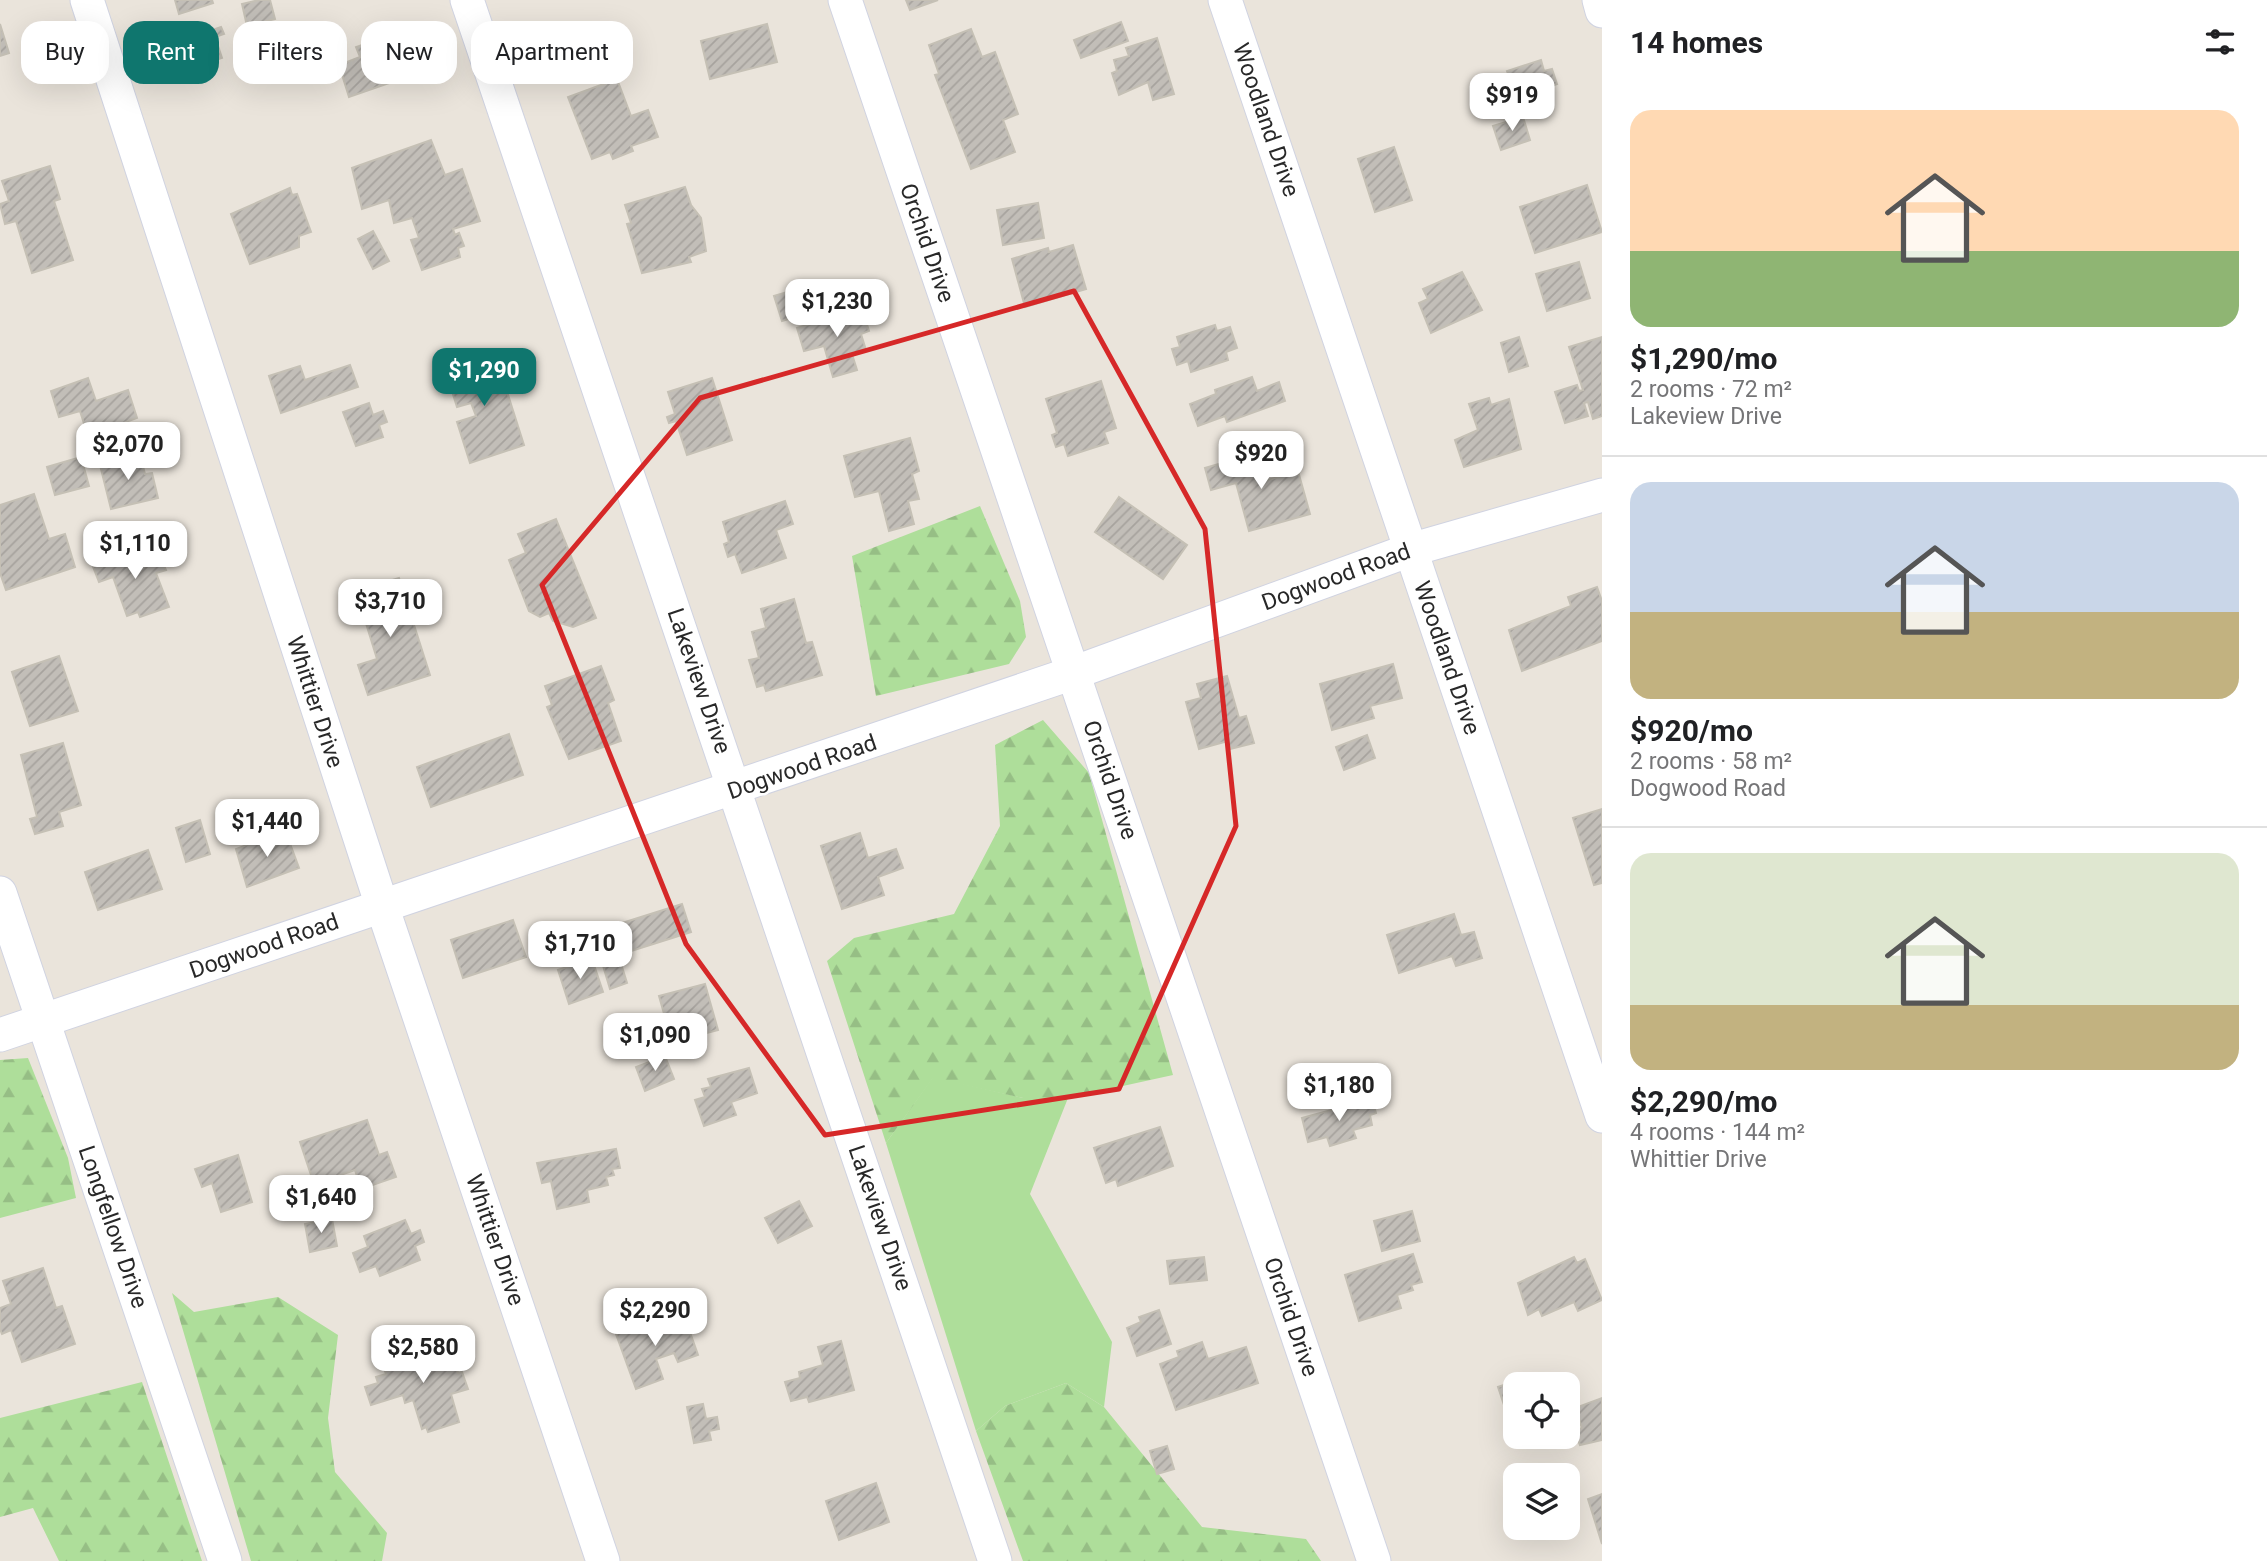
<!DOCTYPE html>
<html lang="en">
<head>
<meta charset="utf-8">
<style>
	:root { --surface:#fff; --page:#f2f2f2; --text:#202124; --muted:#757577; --line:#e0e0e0; --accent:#0f766e }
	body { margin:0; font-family:Roboto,sans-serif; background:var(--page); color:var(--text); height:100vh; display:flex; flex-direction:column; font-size:26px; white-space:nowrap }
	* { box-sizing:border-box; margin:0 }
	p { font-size:23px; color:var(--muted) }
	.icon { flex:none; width:38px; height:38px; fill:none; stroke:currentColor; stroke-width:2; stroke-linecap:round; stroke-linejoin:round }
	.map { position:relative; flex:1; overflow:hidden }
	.panel { display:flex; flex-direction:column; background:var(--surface); width:665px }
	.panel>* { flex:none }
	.hud { position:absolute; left:21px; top:21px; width:665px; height:63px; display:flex; gap:14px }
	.tools { position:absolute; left:1503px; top:1372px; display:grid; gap:14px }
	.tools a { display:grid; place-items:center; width:77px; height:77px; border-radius:14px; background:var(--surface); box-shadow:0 7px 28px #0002; font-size:35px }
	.price { position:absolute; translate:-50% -60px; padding:0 16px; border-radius:14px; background:#fff; color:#222; font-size:23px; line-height:46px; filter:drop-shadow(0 2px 4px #0008) }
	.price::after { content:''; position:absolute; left:50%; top:42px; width:21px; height:16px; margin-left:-10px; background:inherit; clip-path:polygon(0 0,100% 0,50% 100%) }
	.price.active { background:var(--accent); color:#fff }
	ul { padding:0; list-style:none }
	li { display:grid; align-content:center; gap:14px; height:371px; padding:0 28px }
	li+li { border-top:2px solid var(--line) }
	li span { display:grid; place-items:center; height:217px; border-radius:21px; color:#555 }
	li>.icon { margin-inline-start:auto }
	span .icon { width:126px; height:126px; fill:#fffc; stroke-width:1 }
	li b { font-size:30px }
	h2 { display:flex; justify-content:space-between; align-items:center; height:84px; padding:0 28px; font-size:30px }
	.chip { padding:0 24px; border-radius:21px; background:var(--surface); box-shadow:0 7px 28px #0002; font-size:24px; line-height:63px }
	.chip.active { background:var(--accent); color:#fff }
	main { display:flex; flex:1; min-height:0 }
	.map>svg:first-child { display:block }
</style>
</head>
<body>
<main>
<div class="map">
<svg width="1602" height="1561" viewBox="0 0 1602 1561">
	<defs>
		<pattern id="forest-firs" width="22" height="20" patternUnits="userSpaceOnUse" patternTransform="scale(1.75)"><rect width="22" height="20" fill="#aede9a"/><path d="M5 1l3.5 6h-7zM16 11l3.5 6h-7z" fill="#96be85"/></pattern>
		<pattern id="building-hatch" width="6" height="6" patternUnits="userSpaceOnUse" patternTransform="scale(1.75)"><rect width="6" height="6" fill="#c2beb8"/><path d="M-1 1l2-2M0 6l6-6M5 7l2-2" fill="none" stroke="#a7a39e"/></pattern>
	</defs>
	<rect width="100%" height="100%" fill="#eae4db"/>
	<path fill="#aede9a" d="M 933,1077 L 1023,1098 L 1068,1098 L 1030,1194 L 1112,1342 L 1104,1407 L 1066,1383 L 1005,1406 L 976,1431 L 886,1143 Z"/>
	<g fill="url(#forest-firs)">
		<path d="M 980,506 L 1020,601 L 1026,637 L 1009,664 L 876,696 L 852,556 Z"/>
		<path d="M 1043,720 L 1089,773 L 1173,1075 L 1068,1098 L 1023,1098 L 933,1078 L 886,1143 L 827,961 L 854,938 L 954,914 L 1000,826 L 995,745 Z"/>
		<path d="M 28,1058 L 68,1158 L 76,1198 L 0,1218 L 0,1060 Z"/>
		<path d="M 172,1293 L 194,1312 L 278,1297 L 338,1335 L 328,1418 L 335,1472 L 387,1533 L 382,1561 L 251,1561 Z"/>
		<path d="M 142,1382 L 202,1561 L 59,1561 L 33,1508 L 0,1517 L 0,1418 Z"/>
		<path d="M 1066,1383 L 1104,1407 L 1202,1527 L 1306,1539 L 1321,1561 L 1023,1561 L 976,1431 L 1005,1406 Z"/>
	</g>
	<g fill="url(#building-hatch)" stroke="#c5c0b5" stroke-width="2">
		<path d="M 175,0 L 212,0 L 213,3 L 179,14 Z"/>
		<path d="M 259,0 L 270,0 L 275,19 L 247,26 L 242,4 Z"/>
		<path d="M 906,0 L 938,0 L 910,10 Z"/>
		<path d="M 1121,22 L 1128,41 L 1081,58 L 1074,40 Z"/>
		<path d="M 0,24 L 9,53 L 0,56 Z"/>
		<path d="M 767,24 L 777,62 L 710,79 L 701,41 Z"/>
		<path d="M 221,27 L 224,34 L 215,37 L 222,58 L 176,74 L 166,46 Z"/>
		<path d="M 971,29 L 982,57 L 995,52 L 1018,114 L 1003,120 L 1015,152 L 971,169 L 935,75 L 939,74 L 929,45 Z"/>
		<path d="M 416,37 L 427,70 L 349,97 L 339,65 L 360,57 L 356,47 L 371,42 L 375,51 L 378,50 L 376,45 L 381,43 L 383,48 Z"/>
		<path d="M 1157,38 L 1174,94 L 1153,100 L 1148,82 L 1119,95 L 1112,73 L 1117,71 L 1114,60 L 1129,56 L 1126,48 Z"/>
		<path d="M 1541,60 L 1544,71 L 1552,69 L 1557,84 L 1548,87 L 1552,101 L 1522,111 L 1521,105 L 1514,107 L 1510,83 L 1503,85 L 1502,79 L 1509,76 L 1507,71 Z"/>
		<path d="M 617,79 L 631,116 L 648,110 L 658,137 L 631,146 L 633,151 L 613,159 L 610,152 L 592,159 L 568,97 Z"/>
		<path d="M 1523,117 L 1530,140 L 1501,150 L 1493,126 Z"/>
		<path d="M 431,140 L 445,175 L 462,169 L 480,221 L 453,229 L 455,235 L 459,233 L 464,246 L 458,248 L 460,257 L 422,270 L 411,240 L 419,238 L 412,218 L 394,223 L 389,200 L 362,209 L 352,168 Z"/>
		<path d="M 1394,147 L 1412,200 L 1375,212 L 1358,159 Z"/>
		<path d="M 50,166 L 60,199 L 54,201 L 73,260 L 32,273 L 16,221 L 5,224 L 0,204 L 9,201 L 2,181 Z"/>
		<path d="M 1587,185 L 1602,232 L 1535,253 L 1520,207 Z"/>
		<path d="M 685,187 L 691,205 L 701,218 L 706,251 L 689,257 L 691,262 L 642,273 L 627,224 L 631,223 L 625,205 Z"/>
		<path d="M 290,188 L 292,195 L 297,194 L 311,232 L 299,236 L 299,247 L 250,264 L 231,214 Z"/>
		<path d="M 1038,203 L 1044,238 L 1003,245 L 997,210 Z"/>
		<path d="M 373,231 L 389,261 L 373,269 L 358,239 Z"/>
		<path d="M 1073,245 L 1086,289 L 1025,307 L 1012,259 L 1048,248 L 1049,252 Z"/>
		<path d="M 1579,262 L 1590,298 L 1547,311 L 1536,274 Z"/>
		<path d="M 1462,272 L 1482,310 L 1431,333 L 1419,303 L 1428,299 L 1423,289 Z"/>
		<path d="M 818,283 L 825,308 L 782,321 L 774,296 Z"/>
		<path d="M 862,308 L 869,331 L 861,334 L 866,350 L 852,354 L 857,370 L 833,377 L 824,346 L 804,351 L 797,328 Z"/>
		<path d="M 1215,325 L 1217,331 L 1230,327 L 1237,348 L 1226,352 L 1228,360 L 1191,372 L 1188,361 L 1177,365 L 1172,349 L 1180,347 L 1177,337 Z"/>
		<path d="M 1519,337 L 1528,366 L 1509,372 L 1501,343 Z"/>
		<path d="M 1602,337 L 1602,416 L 1593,419 L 1588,402 L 1584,403 L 1588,416 L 1565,423 L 1555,392 L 1577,385 L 1579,391 L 1583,390 L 1569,347 Z"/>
		<path d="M 486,352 L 495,378 L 502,376 L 524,445 L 470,463 L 457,422 L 476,416 L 471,403 L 457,407 L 444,366 Z"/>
		<path d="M 350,365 L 358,387 L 281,413 L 269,376 L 300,366 L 305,380 Z"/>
		<path d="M 1252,377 L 1257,391 L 1279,382 L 1285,401 L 1227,422 L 1225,416 L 1198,426 L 1190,404 L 1216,394 L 1215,390 Z"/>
		<path d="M 88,378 L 96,401 L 128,390 L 137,418 L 115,426 L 118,435 L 105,439 L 101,429 L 87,433 L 80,411 L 59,417 L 51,391 Z"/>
		<path d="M 712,378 L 732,440 L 687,455 L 676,421 L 669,423 L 667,417 L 675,414 L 668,392 Z"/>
		<path d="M 1101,381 L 1116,428 L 1104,432 L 1108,443 L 1068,456 L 1064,444 L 1056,447 L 1052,435 L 1057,433 L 1046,399 Z"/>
		<path d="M 1489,398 L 1491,405 L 1509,399 L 1521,449 L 1464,467 L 1455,440 L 1478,430 L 1469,404 Z"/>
		<path d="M 369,403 L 373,415 L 383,411 L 387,422 L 379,425 L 383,437 L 356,446 L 343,412 Z"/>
		<path d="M 910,438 L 919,471 L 912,474 L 919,499 L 908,501 L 914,524 L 889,531 L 879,491 L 855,497 L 844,456 Z"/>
		<path d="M 1260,452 L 1268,480 L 1298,471 L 1310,514 L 1249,531 L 1236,483 L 1211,490 L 1205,468 Z"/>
		<path d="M 140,455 L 145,474 L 152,473 L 158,498 L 111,509 L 100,465 Z"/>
		<path d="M 81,457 L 89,486 L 55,495 L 47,467 Z"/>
		<path d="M 34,494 L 49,539 L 65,534 L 75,567 L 6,590 L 0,573 L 0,505 Z"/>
		<path d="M 1119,497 L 1187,545 L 1163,579 L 1095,532 Z"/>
		<path d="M 785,501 L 793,524 L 776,530 L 786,558 L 742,573 L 735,554 L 728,557 L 724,544 L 729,542 L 723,522 Z"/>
		<path d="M 556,519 L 596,618 L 573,627 L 553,621 L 549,613 L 540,617 L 529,611 L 509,560 L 526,553 L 518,534 Z"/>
		<path d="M 140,547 L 142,554 L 149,552 L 152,559 L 160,556 L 166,570 L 156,573 L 169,607 L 140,617 L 138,612 L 127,616 L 113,577 L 99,582 L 92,564 Z"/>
		<path d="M 399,578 L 430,675 L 368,695 L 358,665 L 377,659 L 356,591 Z"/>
		<path d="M 1597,587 L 1602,601 L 1602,641 L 1522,671 L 1509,630 L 1571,606 L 1568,597 Z"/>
		<path d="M 794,599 L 806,643 L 812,642 L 822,675 L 766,691 L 764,685 L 757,687 L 749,660 L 759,658 L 752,632 L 766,628 L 761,609 Z"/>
		<path d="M 59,656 L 78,711 L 30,726 L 12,672 Z"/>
		<path d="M 1393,664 L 1402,698 L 1370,706 L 1374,718 L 1332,730 L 1320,684 Z"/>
		<path d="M 601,666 L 614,700 L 608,703 L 621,741 L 569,759 L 547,707 L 552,705 L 545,686 Z"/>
		<path d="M 1227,676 L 1239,718 L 1246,716 L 1254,743 L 1230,749 L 1228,741 L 1199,749 L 1186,702 L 1201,698 L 1197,684 Z"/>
		<path d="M 509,734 L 523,775 L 431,807 L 417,767 Z"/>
		<path d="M 1367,735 L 1375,758 L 1344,770 L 1336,747 Z"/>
		<path d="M 63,743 L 81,805 L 59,812 L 63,826 L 35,834 L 30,819 L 37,817 L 21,755 Z"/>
		<path d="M 1602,809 L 1602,883 L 1594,885 L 1573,818 Z"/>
		<path d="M 200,820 L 210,854 L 186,862 L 176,828 Z"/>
		<path d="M 285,830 L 299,868 L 247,887 L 236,849 Z"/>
		<path d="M 860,833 L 868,858 L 896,849 L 903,868 L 878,877 L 884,895 L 842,909 L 821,846 Z"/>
		<path d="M 148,850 L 162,889 L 98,910 L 85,872 Z"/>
		<path d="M 682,904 L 691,932 L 628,952 L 619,924 Z"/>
		<path d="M 1454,914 L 1461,935 L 1474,932 L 1482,958 L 1456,966 L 1452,956 L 1399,973 L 1387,935 Z"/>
		<path d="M 513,920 L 526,957 L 463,978 L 451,940 Z"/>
		<path d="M 618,954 L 627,983 L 610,989 L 601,959 Z"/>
		<path d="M 592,959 L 603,992 L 569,1004 L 558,970 Z"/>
		<path d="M 705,984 L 718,1030 L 672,1042 L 659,996 Z"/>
		<path d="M 665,1056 L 674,1079 L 645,1091 L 636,1067 Z"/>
		<path d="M 749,1068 L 757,1093 L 731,1102 L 736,1115 L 704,1126 L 695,1100 L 705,1097 L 702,1089 L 711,1087 L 708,1079 Z"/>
		<path d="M 1372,1099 L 1376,1113 L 1370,1115 L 1372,1125 L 1353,1130 L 1356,1138 L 1330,1146 L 1327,1137 L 1308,1142 L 1302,1118 Z"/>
		<path d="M 367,1120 L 379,1155 L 387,1152 L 396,1177 L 361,1189 L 355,1170 L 314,1184 L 300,1142 Z"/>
		<path d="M 1160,1127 L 1173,1166 L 1118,1186 L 1116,1179 L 1106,1183 L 1094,1148 Z"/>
		<path d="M 616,1149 L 620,1168 L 612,1169 L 614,1175 L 606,1177 L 608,1185 L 587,1190 L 589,1202 L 557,1209 L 551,1181 L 542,1183 L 537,1163 Z"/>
		<path d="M 238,1155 L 252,1202 L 221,1212 L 212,1183 L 202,1187 L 195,1169 Z"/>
		<path d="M 799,1201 L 812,1226 L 778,1243 L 765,1218 Z"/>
		<path d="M 1412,1211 L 1420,1241 L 1382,1251 L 1374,1221 Z"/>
		<path d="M 332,1219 L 337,1246 L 310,1252 L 305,1224 Z"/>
		<path d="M 405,1220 L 411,1234 L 420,1230 L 424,1242 L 415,1246 L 420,1260 L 380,1276 L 376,1266 L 360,1272 L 353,1253 L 368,1247 L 364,1236 Z"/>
		<path d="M 1413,1254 L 1422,1282 L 1411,1285 L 1413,1290 L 1397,1295 L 1401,1308 L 1359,1321 L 1345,1275 Z"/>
		<path d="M 1204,1257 L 1207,1280 L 1170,1284 L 1167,1261 Z"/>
		<path d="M 1574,1257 L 1577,1263 L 1585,1259 L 1602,1300 L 1578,1311 L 1574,1302 L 1542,1316 L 1539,1309 L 1528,1315 L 1518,1283 Z"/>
		<path d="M 43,1268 L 56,1308 L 62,1306 L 75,1344 L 22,1362 L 11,1330 L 2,1334 L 0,1329 L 0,1308 L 11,1304 L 3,1281 Z"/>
		<path d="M 1159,1310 L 1171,1344 L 1137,1356 L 1127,1328 L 1141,1322 L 1139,1317 Z"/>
		<path d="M 672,1314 L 676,1324 L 686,1321 L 698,1355 L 678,1362 L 674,1353 L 656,1359 L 663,1379 L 636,1389 L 616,1334 Z"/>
		<path d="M 841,1341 L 854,1390 L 809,1402 L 807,1397 L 791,1401 L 785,1382 L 800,1378 L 799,1372 L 823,1365 L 818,1347 Z"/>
		<path d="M 1202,1342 L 1208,1359 L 1246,1347 L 1258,1383 L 1176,1410 L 1160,1364 L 1179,1357 L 1177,1351 Z"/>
		<path d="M 449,1343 L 458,1373 L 462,1372 L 468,1389 L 451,1394 L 459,1422 L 428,1432 L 426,1427 L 422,1429 L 413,1400 L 405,1403 L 403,1395 L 371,1405 L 365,1387 L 378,1383 L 376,1377 L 386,1374 L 382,1363 Z"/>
		<path d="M 1531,1376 L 1534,1384 L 1516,1384 L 1516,1415 L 1508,1417 L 1498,1387 Z"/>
		<path d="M 1602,1398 L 1602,1440 L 1580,1445 L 1574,1431 L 1582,1428 L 1575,1408 Z"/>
		<path d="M 703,1404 L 706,1419 L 717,1417 L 719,1429 L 709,1431 L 711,1440 L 694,1443 L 687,1407 Z"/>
		<path d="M 1167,1446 L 1174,1469 L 1157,1474 L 1150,1451 Z"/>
		<path d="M 876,1483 L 889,1522 L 839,1540 L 826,1501 Z"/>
		<path d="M 1602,1494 L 1602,1544 L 1588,1499 Z"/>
	</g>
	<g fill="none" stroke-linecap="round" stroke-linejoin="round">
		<defs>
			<g id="minor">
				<path d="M 87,0 L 382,906 L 603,1561"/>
				<path d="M 467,0 L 995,1561"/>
				<path d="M 845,0 L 1374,1561"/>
				<path d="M 1225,0 L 1602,1116"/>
				<path d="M 1599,0 L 1602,11"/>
				<path d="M 0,893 L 225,1561"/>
				<path d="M 0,1035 L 1073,673 L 1410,550 L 1602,495"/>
			</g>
		</defs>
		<use href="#minor" stroke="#d0d3e1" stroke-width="35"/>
		<use href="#minor" stroke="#fff" stroke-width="33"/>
	</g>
	<path fill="none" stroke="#d62828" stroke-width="5" stroke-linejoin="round" d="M 1074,291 L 1205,529 L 1236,826 L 1119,1089 L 825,1135 L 686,944 L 542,585 L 700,398 Z"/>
	<g text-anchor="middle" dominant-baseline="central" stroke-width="5" stroke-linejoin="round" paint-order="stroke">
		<g font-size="23" fill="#282828" stroke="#fff">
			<text transform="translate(1266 120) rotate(71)">Woodland Drive</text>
			<text transform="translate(927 243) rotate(71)">Orchid Drive</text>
			<text transform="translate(1336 577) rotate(-20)">Dogwood Road</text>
			<text transform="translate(1447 658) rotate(71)">Woodland Drive</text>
			<text transform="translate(699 681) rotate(71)">Lakeview Drive</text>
			<text transform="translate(315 702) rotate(72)">Whittier Drive</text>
			<text transform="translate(802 767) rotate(-19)">Dogwood Road</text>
			<text transform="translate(1110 780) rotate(71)">Orchid Drive</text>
			<text transform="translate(264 946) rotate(-19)">Dogwood Road</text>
			<text transform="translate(880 1218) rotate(71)">Lakeview Drive</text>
			<text transform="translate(113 1227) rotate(71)">Longfellow Drive</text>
			<text transform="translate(495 1240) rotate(71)">Whittier Drive</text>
			<text transform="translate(1291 1317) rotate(71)">Orchid Drive</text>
		</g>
	</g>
</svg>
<div class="tools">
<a><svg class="icon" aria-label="locate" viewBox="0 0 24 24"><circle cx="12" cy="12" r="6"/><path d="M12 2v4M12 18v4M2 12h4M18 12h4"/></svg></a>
<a><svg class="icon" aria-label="layers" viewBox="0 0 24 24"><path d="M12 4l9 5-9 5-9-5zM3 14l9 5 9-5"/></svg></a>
</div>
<b class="price" style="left:1512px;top:133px">$919</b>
<b class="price" style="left:837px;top:339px">$1,230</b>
<b class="price active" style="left:484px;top:408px">$1,290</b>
<b class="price" style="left:128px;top:482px">$2,070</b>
<b class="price" style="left:1261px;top:491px">$920</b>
<b class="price" style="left:135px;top:581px">$1,110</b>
<b class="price" style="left:390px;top:639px">$3,710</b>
<b class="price" style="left:267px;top:859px">$1,440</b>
<b class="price" style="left:580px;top:981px">$1,710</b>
<b class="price" style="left:655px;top:1073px">$1,090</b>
<b class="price" style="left:1339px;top:1123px">$1,180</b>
<b class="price" style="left:321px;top:1235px">$1,640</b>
<b class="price" style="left:655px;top:1348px">$2,290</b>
<b class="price" style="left:423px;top:1385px">$2,580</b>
<div class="hud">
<a class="chip">Buy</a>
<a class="chip active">Rent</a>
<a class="chip">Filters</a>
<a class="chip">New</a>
<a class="chip">Apartment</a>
</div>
</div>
<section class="panel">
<h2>14 homes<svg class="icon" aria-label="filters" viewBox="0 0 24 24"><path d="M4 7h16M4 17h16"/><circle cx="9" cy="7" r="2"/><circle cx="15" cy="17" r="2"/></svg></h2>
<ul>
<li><span style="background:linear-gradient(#ffd9b3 65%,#8fb573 0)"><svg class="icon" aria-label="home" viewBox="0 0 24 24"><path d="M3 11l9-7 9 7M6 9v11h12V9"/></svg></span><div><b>$1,290/mo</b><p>2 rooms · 72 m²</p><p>Lakeview Drive</p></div></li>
<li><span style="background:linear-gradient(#c9d6e8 60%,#c2b280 0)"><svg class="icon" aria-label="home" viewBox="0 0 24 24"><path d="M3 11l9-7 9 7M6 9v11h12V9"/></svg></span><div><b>$920/mo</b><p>2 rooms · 58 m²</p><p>Dogwood Road</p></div></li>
<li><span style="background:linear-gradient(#dfe7d0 70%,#c2b280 0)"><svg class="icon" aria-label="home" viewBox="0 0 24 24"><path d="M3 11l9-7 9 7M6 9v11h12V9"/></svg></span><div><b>$2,290/mo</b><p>4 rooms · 144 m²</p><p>Whittier Drive</p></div></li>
</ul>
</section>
</main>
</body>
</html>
